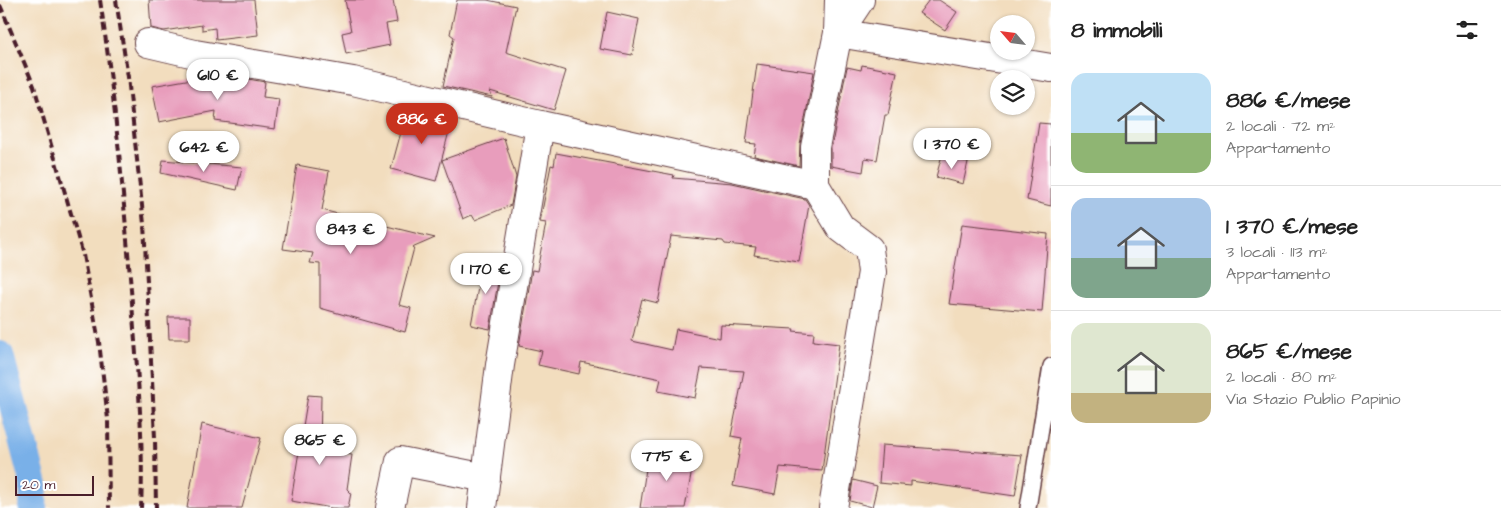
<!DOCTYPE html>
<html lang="it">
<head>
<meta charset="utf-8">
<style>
	:root { --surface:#fff; --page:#f2f2f2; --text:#222; --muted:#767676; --line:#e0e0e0; --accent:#c8321e }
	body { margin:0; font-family:"Architects Daughter",sans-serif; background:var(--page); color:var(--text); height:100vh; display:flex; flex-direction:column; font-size:19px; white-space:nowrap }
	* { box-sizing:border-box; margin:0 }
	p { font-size:16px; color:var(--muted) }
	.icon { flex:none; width:28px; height:28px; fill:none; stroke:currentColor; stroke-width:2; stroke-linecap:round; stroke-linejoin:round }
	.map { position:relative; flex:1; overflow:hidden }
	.sheet { display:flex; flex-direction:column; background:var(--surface); width:450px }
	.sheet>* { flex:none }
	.needle { width:32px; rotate:298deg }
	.tools { position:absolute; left:990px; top:15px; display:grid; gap:10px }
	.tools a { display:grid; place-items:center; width:45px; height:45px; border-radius:50%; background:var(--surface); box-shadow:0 1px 4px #0004; font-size:25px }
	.scale { position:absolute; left:15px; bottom:12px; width:79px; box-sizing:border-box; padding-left:5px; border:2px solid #4a1f2b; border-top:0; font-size:14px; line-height:18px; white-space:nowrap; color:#4a1f2b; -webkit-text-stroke:4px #fff; paint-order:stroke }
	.price { position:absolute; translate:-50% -42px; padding:0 11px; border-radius:18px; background:#fff; color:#222; font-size:16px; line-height:32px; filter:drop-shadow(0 1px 2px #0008) }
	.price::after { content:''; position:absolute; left:50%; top:30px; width:15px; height:11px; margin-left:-8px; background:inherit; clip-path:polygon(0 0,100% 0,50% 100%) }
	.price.selected { background:var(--accent); color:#fff }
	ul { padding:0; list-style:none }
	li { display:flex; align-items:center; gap:15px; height:125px; padding:0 20px }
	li+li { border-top:1px solid var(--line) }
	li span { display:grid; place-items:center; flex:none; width:140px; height:100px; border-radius:15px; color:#555 }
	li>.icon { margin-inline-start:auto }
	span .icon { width:60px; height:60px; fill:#fffc; stroke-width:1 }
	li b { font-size:21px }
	h2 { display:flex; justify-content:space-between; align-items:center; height:60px; padding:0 20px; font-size:21px }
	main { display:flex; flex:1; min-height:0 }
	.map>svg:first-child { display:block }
</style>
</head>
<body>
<main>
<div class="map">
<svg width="1051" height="508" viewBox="0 0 1051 508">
	<rect width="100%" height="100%" fill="#fff"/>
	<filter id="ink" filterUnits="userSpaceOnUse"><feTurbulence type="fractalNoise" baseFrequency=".02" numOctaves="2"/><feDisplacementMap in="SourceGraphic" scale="10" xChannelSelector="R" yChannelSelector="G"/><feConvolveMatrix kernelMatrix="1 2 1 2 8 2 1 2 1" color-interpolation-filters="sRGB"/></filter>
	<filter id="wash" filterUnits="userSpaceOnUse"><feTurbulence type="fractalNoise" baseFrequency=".0096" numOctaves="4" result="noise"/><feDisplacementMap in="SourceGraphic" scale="20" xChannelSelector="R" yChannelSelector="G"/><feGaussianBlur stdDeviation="1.12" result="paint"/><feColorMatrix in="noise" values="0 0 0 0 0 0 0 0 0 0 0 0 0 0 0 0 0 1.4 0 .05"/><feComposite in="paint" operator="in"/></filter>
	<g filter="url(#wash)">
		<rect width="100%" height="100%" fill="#f2ddbe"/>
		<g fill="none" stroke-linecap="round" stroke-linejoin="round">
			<path stroke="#79b0e8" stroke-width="28" d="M 0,355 L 34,485 L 33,508"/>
		</g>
		<g id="blocks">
			<g fill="#e89dbc">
				<path d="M 149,0 L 254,0 L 258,35 L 216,40 L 215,28 L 202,30 L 202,25 L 164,31 L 151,28 Z"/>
				<path d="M 345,0 L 393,0 L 397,22 L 386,24 L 390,45 L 346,54 L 342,33 L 351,31 Z"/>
				<path d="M 457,0 L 487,0 L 516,6 L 506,52 L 566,71 L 554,110 L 490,91 L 492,97 L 443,86 L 454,37 L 450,34 Z"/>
				<path d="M 929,0 L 939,0 L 957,12 L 945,30 L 919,13 Z"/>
				<path d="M 607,12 L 639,19 L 632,55 L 600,49 Z"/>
				<path d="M 757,64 L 814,72 L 800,144 L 799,166 L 754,156 L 756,144 L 746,143 Z"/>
				<path d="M 862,65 L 897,72 L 888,115 L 885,115 L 877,160 L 865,158 L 863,172 L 831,166 L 831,149 L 847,67 L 861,70 Z"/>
				<path d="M 220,74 L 265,82 L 263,97 L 279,99 L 275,129 L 215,121 L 216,111 L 159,122 L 152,86 Z"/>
				<path d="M 407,110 L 452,120 L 436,181 L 391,169 Z"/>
				<path d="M 1039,123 L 1051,124 L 1051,206 L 1027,200 Z"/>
				<path d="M 504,138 L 516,177 L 511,205 L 475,220 L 472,215 L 463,219 L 442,160 Z"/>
				<path d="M 556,153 L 674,175 L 673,178 L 732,183 L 805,199 L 809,205 L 799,262 L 754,255 L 756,247 L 725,244 L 723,241 L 671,236 L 658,303 L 642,299 L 632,341 L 672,350 L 676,329 L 720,338 L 721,325 L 794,329 L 793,331 L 814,333 L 813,341 L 839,344 L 822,471 L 780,467 L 775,494 L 733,486 L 742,438 L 731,436 L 744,371 L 701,368 L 695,398 L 658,391 L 661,379 L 581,362 L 579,374 L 538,365 L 542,351 L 519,346 L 532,270 L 537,271 L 546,223 L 540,222 L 551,165 L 554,166 Z"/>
				<path d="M 942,155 L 968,162 L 963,184 L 936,177 Z"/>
				<path d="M 163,160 L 242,167 L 237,190 L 161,173 Z"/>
				<path d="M 297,165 L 329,171 L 322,210 L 435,238 L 412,248 L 414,248 L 399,305 L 411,308 L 405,332 L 320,308 L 320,264 L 310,263 L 313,253 L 283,249 Z"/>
				<path d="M 962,224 L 1048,234 L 1042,312 L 949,304 Z"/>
				<path d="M 483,261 L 501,264 L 490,329 L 471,325 Z"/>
				<path d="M 168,317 L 190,317 L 190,339 L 169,339 Z"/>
				<path d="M 308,395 L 321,396 L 320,450 L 352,455 L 347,489 L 351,493 L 348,508 L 332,508 L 291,501 Z"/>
				<path d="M 202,424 L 261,438 L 242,508 L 187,508 Z"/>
				<path d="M 882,445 L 1022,455 L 1015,496 L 911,481 L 911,486 L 879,483 Z"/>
				<path d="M 667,452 L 694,458 L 685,508 L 640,508 L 648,456 L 666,460 Z"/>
				<path d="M 853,480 L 877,486 L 872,507 L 850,501 Z"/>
			</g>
		</g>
	</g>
	<g filter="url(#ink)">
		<use href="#blocks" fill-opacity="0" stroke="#633c41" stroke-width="1"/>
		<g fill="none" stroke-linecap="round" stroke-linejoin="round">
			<defs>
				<path id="lane" d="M 1028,508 L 1051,366"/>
				<g id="street">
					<path d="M 860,0 L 838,33 L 1051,68"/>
					<path d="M 148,43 L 195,54 L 353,81 L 540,125 L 500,365 L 482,508"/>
					<path d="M 540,125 L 815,185"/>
					<path d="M 390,508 L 400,461 L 486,478"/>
					<path d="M 833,508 L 872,272 L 869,249 L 841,228 L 815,185 L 815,147 L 838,33 L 839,0"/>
				</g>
			</defs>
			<use href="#lane" stroke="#633c41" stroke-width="18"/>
			<use href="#street" stroke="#633c41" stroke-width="30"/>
			<use href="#lane" stroke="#fff" stroke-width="15"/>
			<use href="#street" stroke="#fff" stroke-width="28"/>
			<g stroke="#4a1f2b" stroke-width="4" stroke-dasharray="8 4" stroke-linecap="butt">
				<path d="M 100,0 C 116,105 125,210 133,316 C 138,380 144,443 141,508"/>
				<path d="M 116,0 L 128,77 L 144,224 L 155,438 L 156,508"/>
				<path d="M 0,5 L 34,86 L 83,255 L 99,342 L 108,419 L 109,508"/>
			</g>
		</g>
	</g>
</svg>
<div class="tools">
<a><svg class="needle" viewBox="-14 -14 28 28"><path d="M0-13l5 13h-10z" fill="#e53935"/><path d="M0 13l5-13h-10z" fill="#767676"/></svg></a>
<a><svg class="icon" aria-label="layers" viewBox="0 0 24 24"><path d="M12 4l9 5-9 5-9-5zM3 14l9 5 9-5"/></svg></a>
</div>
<div class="scale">20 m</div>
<b class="price" style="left:218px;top:101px">610 €</b>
<b class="price selected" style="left:422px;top:145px">886 €</b>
<b class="price" style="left:952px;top:170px">1 370 €</b>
<b class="price" style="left:204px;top:173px">642 €</b>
<b class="price" style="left:351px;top:255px">843 €</b>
<b class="price" style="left:486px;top:295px">1 170 €</b>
<b class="price" style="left:320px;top:466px">865 €</b>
<b class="price" style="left:667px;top:482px">775 €</b>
</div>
<section class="sheet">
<h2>8 immobili<svg class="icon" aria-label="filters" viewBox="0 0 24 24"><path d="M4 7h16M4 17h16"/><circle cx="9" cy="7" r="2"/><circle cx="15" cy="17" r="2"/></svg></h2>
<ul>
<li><span style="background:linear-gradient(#bfe0f5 60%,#8fb573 0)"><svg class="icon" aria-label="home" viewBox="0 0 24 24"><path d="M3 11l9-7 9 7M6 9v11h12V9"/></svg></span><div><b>886 €/mese</b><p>2 locali · 72 m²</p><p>Appartamento</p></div></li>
<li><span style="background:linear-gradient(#a9c7e8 60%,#7fa58c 0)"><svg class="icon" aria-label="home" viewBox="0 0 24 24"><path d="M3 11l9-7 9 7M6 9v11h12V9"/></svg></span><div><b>1 370 €/mese</b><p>3 locali · 113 m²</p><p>Appartamento</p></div></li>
<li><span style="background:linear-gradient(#dfe7d0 70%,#c2b280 0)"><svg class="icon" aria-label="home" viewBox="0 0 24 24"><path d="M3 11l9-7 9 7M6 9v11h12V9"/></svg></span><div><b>865 €/mese</b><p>2 locali · 80 m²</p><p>Via Stazio Publio Papinio</p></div></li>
</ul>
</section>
</main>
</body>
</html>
